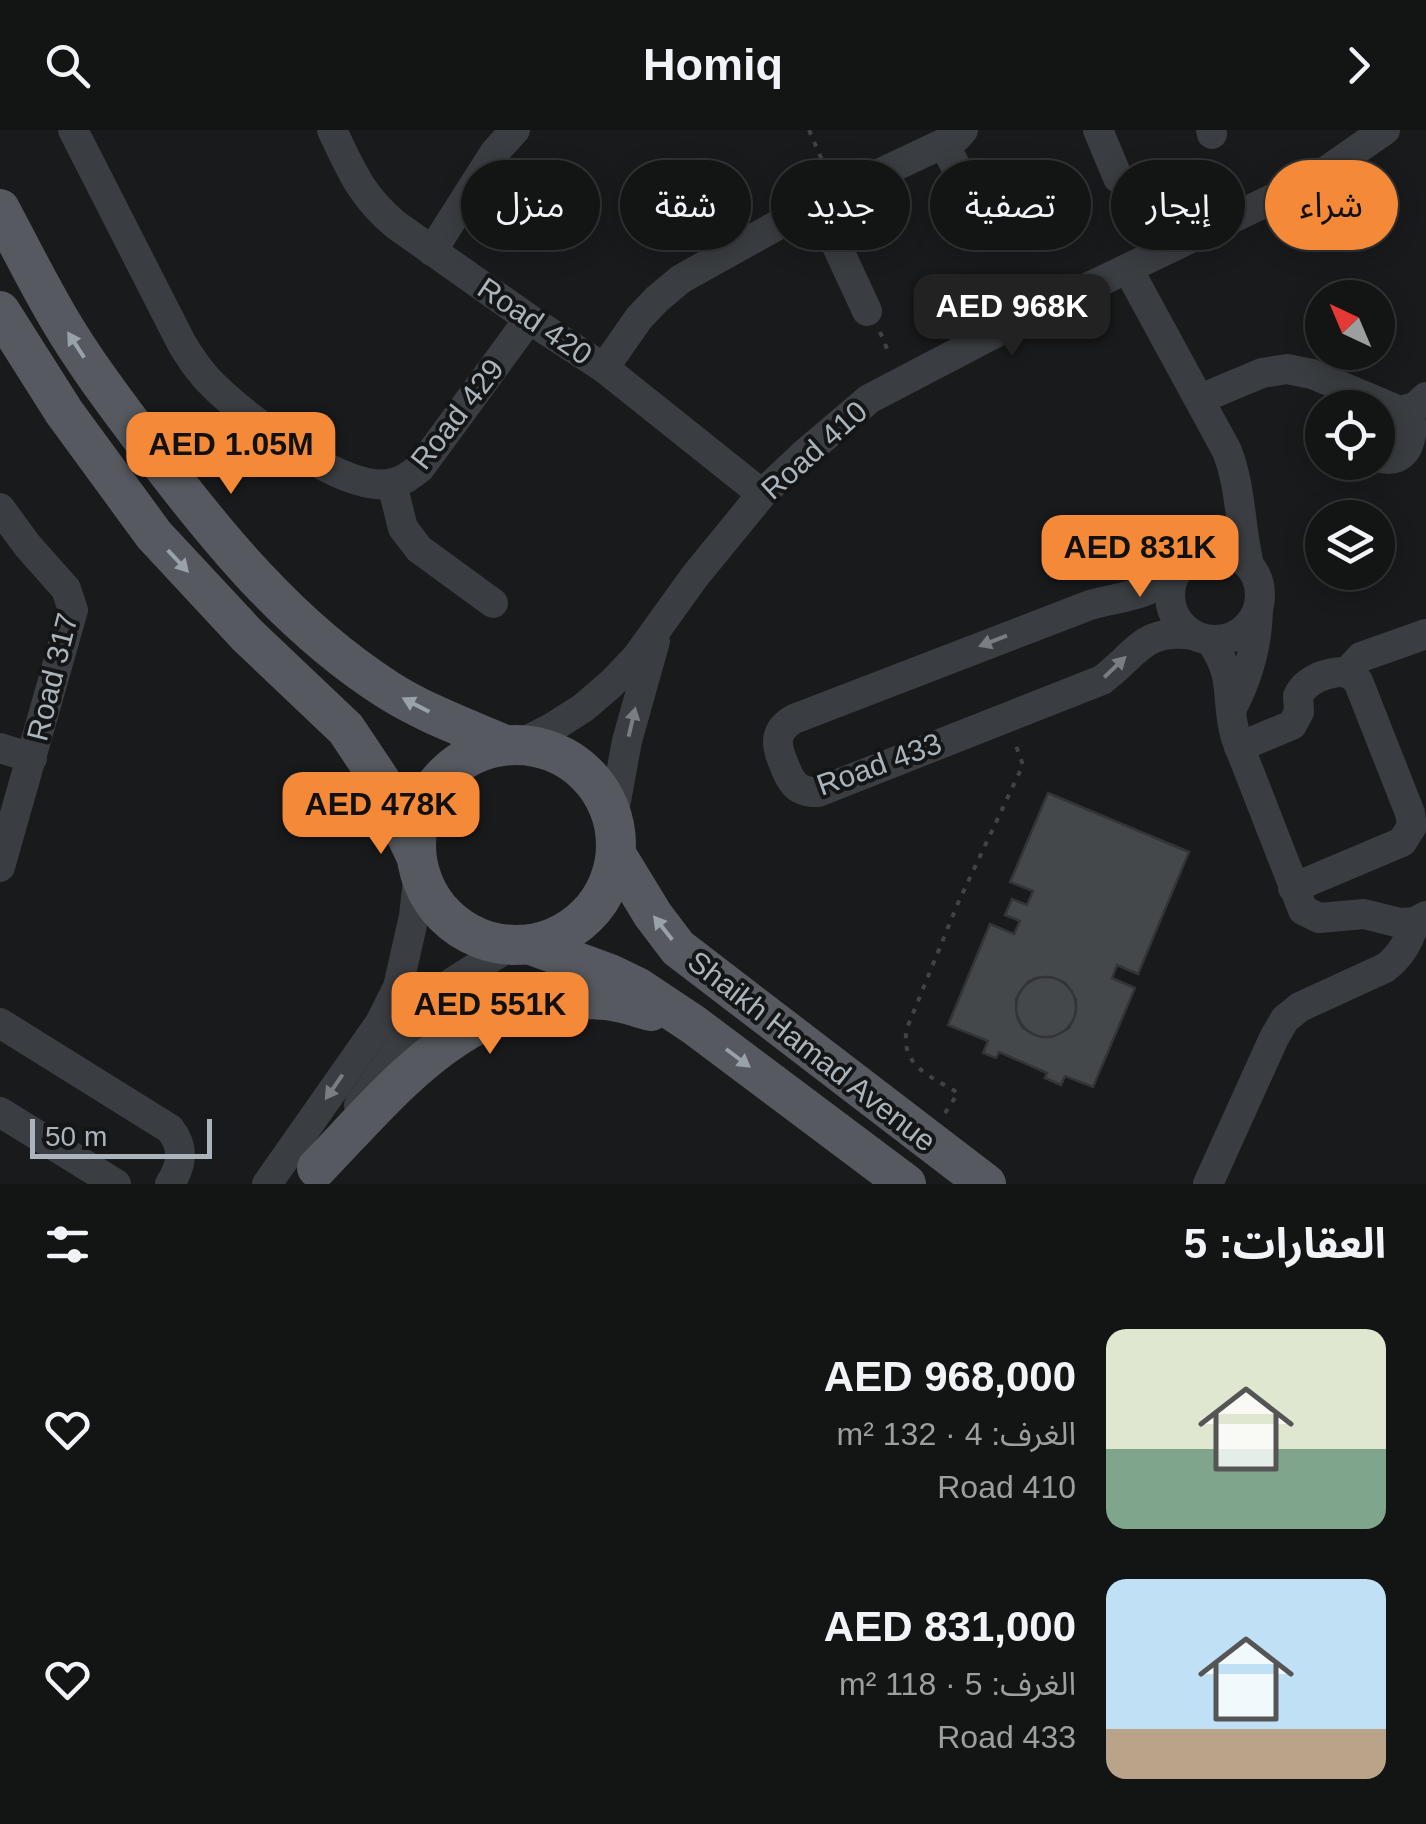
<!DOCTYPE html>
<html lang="ar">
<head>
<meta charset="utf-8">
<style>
	:root { --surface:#131414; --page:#202122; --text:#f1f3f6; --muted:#9d9ea0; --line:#323334; --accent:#f48938 }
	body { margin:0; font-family:Arial,"Noto Sans Arabic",sans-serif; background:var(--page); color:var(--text); direction:rtl; height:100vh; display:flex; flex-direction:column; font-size:38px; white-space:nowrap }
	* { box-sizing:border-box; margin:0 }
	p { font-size:32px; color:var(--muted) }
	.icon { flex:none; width:55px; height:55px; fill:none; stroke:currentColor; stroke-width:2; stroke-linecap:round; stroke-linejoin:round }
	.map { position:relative; height:1054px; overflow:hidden; direction:ltr }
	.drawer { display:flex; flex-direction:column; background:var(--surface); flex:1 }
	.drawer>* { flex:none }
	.hud { position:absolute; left:30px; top:30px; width:1368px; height:90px; direction:rtl; display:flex; gap:20px }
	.needle { width:65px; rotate:316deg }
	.buttons { position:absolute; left:1305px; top:150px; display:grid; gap:20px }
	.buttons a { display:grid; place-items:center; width:90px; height:90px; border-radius:50%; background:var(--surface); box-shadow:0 5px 25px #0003,0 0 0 2px var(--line); font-size:50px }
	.scale { position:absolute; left:30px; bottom:25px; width:182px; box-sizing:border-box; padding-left:10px; border:5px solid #abb4bb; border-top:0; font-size:28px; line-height:35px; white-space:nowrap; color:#abb4bb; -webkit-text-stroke:8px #141517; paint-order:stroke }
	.price { position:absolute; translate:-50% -85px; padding:0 22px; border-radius:20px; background:var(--accent); color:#111; font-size:32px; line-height:65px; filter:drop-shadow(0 2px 5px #0008) }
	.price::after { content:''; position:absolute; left:50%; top:60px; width:30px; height:22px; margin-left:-15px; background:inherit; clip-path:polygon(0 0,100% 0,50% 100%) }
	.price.active { background:#222; color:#fff }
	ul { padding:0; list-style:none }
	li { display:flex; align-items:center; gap:30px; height:250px; padding:0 40px }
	li span { display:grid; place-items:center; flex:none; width:280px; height:200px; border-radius:20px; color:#555 }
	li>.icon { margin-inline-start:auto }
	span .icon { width:120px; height:120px; fill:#fffc; stroke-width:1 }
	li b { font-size:42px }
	h2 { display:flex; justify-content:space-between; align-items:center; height:120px; padding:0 40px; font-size:42px }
	.tag { padding:0 35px; border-radius:45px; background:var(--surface); box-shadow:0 5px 25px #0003,0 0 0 2px var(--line); font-size:35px; line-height:90px }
	.tag.active { background:var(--accent); color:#111 }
	header { display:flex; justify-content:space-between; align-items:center; height:130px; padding:0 40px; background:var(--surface); font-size:45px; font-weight:600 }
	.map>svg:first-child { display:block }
</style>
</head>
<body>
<header><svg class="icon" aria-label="forward" viewBox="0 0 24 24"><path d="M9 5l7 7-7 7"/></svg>Homiq<svg class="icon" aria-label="search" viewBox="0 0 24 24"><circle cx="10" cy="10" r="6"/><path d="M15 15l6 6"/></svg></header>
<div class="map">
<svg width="1426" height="1054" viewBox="0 0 1426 1054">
	<rect width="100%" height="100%" fill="#191a1b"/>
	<g fill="#45484b" stroke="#333437" stroke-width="2.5" fill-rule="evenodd">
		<path d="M 1048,663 L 1189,722 L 1138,844 L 1117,835 L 1112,848 L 1135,858 L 1093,957 L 1065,946 L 1061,955 L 1045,948 L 1047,943 L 999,922 L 996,928 L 983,923 L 988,911 L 948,895 L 990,794 L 1014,804 L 1020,791 L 1005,785 L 1012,769 L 1027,775 L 1033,761 L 1010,752 ZM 1046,847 L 1065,853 L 1076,870 L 1076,879 L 1069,898 L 1051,907 L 1041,907 L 1023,898 L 1018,889 L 1016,869 L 1028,852 L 1036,848 Z"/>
		<circle cx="1046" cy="877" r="30"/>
	</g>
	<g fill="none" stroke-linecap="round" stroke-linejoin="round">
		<g stroke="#404448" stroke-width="4" stroke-dasharray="5 8" stroke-linecap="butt">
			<path d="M 809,0 L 825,37"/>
			<path d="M 1135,69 L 1146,97"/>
			<path d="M 880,202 L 890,226"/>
			<path d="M 945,983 L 958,963 C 931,946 899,936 907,898 L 958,773 L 1023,635 L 1015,613"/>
		</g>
		<g stroke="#3a3d41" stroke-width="30">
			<path d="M 73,0 L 182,214 C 192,230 201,244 215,257 C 248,289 347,366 393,353 C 404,351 412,344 420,338 L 529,189"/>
			<path d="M 332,0 C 351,40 361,66 396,95 L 529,189 L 604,238 L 762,364"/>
			<path d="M 1098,0 L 1118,48"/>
			<path d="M 1211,0 L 1212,4"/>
			<path d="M 944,14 L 972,68"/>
			<path d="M 817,73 L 867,181"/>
			<path d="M 432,121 L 495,22 L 515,0"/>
			<path d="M 1128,139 L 1227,321 C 1241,357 1240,397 1249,435"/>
			<path d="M 604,238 L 639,188 L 657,169 L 681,149 L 817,73 L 957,7 L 963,0"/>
			<path d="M 1200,269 L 1262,243 L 1287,239 L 1312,244 L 1400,281 L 1415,277 L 1426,267"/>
			<path d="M 1378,327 C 1408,338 1417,303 1408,280"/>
			<path d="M 392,354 L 403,398 L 419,419 L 493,473"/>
			<path d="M 0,378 L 27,415 L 66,459 L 73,480 L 0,737"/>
			<circle cx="1215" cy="465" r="45"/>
			<path d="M 1179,438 C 1150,467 1127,465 1090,475 L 794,589 C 775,600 775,613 783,632 C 790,651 796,663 818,662 L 1102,550 C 1135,526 1143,497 1193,505"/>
			<path d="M 1210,510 C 1238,550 1224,567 1236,608 L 1303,780 L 1319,788 L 1364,784 L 1400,793 L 1415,792 L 1426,786"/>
			<path d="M 1347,542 L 1361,527 L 1426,504"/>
			<path d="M 1233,576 C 1249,545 1257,516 1258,481"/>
			<path d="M 520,614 L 553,597 L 583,578 L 611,554 L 636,528 L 695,446 L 762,364 L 802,326 L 869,269 L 1016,192 L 1316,48 L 1385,0"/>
			<path d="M 1239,617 L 1292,595 L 1299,582 L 1298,566 C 1306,549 1329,541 1347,542 L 1358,551 L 1410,683 L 1412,696 L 1402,712 L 1293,758"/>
			<path d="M 0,618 L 32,628"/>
			<path d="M 613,687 L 627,611 L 655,511"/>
			<path d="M 0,893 L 170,999 C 185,1018 182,1035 170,1054"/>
			<path d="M 359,975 L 414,896 L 453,852 L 510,816"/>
			<path d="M 0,982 L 116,1054"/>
			<path d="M 267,1054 L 380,893 L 398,857 L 414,786 L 419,741"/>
			<path d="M 1208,1054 L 1274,908 L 1285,889 L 1300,877 L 1385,838 C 1401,826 1409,811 1415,792"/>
		</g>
		<g stroke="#565a60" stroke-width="40">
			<path d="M 0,79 C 19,115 37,151 58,187 C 83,230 114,271 144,311 C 214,404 289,497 388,560 C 424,583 466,598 505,615"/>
			<path d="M 0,181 L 64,282 L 154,405 L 247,505 L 346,599 L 380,650 L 416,726"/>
			<circle cx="516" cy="715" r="100"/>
			<path d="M 617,726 L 653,785 L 678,818 L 986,1054"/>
			<path d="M 531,815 L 610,844 L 637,857 L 694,895 L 906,1054"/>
			<path d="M 317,1038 C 402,950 470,858 606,870 C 621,871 636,877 651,881"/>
		</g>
	</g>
	<defs><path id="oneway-solid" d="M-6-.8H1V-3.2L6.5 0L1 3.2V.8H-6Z" transform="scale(2.5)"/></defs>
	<g fill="#9aa2a9">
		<use href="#oneway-solid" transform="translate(76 215) rotate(-123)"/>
		<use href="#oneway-solid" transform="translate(178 431) rotate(47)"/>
		<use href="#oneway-solid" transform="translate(416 575) rotate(-153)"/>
		<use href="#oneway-solid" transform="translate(663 798) rotate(-128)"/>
		<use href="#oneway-solid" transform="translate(738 928) rotate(37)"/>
	</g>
	<g fill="#787e84">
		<use href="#oneway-solid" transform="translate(993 511) rotate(159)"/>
		<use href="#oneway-solid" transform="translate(1115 537) rotate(-44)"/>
		<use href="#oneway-solid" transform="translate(632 592) rotate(-77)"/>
		<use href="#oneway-solid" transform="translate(334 957) rotate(125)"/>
	</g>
	<g text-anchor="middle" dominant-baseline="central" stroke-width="8" stroke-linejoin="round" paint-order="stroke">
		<g font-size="30" fill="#abb4bb" stroke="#141517">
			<text transform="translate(535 191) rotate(34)">Road 420</text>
			<text transform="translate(457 284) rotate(-52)">Road 429</text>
			<text transform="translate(814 320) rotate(-42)">Road 410</text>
			<text transform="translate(52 547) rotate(-76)">Road 317</text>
			<text transform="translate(879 634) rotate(-20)">Road 433</text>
			<text transform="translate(812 921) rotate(38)">Shaikh Hamad Avenue</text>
		</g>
	</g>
</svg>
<div class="buttons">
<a><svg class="needle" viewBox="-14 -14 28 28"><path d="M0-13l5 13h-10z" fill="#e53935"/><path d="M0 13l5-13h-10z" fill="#9d9ea0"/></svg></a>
<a><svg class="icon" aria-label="locate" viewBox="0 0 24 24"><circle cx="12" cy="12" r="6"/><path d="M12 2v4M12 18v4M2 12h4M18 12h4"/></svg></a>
<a><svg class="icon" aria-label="layers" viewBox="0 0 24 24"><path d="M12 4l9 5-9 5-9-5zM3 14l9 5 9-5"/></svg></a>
</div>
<div class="scale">50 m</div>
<b class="price active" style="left:1012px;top:229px">AED 968K</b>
<b class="price" style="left:231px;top:367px">AED 1.05M</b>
<b class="price" style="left:1140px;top:470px">AED 831K</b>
<b class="price" style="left:381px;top:727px">AED 478K</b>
<b class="price" style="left:490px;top:927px">AED 551K</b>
<div class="hud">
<a class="tag active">شراء</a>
<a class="tag">إيجار</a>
<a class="tag">تصفية</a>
<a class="tag">جديد</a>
<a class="tag">شقة</a>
<a class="tag">منزل</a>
</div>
</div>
<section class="drawer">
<h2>العقارات: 5<svg class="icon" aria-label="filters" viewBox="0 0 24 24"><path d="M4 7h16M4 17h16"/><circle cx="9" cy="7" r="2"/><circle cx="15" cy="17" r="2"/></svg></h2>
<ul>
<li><span style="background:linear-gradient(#dfe7d0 60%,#7fa58c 0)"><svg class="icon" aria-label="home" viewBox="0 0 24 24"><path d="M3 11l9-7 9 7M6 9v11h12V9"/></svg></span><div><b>AED 968,000</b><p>الغرف: 4 · 132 m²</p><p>Road 410</p></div><svg class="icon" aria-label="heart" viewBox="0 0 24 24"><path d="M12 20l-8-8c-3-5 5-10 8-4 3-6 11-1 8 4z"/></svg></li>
<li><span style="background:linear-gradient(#bfe0f5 75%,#b9a48a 0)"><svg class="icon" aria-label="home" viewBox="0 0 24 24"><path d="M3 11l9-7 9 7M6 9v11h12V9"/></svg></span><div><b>AED 831,000</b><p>الغرف: 5 · 118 m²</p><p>Road 433</p></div><svg class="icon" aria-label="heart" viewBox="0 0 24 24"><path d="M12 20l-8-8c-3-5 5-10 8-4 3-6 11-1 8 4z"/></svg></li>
</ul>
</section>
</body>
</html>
